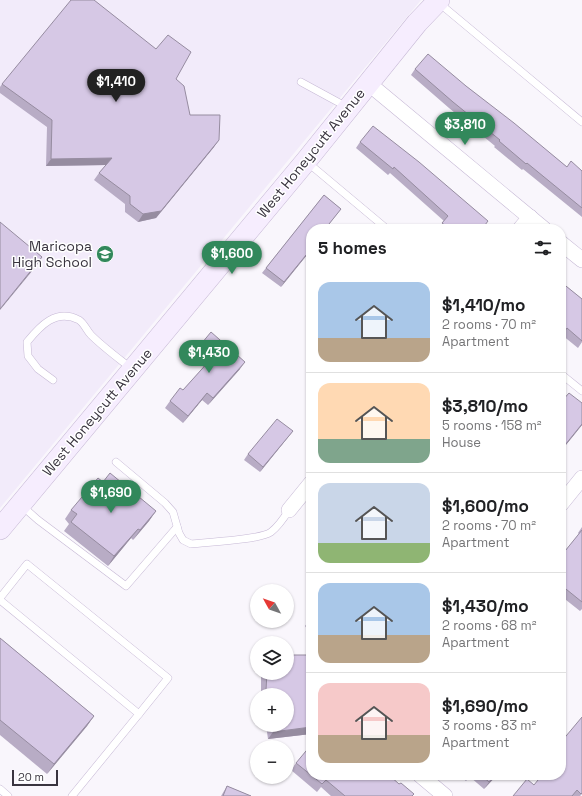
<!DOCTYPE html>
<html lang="en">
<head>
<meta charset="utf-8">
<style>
	:root { --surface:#fff; --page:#f6f6f6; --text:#202124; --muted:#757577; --line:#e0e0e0; --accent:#32885b }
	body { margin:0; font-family:"Space Grotesk",sans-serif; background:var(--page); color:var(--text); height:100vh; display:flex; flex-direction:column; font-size:15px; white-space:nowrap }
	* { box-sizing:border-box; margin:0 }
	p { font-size:13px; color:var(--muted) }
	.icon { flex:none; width:22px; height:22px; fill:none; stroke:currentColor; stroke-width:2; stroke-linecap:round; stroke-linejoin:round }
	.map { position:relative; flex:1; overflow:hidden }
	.details { position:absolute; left:306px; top:224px; width:260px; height:556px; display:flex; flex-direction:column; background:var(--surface); border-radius:16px; box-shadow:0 1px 3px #0004 }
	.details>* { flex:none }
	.needle { width:26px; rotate:310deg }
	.tools { position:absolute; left:250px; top:584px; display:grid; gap:8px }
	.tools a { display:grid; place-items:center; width:44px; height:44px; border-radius:50%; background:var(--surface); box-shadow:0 1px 3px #0004; font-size:20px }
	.scale { position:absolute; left:12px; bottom:10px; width:46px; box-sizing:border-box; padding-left:4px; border:2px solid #39343f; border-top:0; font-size:11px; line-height:14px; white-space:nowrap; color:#39343f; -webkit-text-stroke:3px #fff; paint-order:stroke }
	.price { position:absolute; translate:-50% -34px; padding:0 9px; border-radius:14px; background:var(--accent); color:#fff; font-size:13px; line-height:26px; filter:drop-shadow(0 1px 2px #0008) }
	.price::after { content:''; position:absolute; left:50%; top:24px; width:12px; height:9px; margin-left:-6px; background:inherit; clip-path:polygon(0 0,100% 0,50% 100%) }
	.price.selected { background:#222; color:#fff }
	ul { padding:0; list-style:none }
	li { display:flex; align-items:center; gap:12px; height:100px; padding:0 12px }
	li+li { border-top:1px solid var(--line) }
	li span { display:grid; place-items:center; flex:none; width:112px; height:80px; border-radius:12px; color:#555 }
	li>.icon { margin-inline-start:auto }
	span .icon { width:48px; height:48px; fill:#fffc; stroke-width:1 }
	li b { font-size:17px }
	h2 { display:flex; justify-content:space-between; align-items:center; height:48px; padding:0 12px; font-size:17px }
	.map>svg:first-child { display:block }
</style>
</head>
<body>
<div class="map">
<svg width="582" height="796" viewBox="0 0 582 796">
	<rect width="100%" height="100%" fill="#f9f6fc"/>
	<path fill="#f2ebfa" d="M 0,0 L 421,0 L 0,508 Z"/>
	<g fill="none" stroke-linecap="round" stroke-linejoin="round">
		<defs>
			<g id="lane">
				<path d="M 439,3 L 582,122"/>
				<path d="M 301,82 L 347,107"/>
				<path d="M 307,162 L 387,229"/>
				<path d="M 561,374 L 582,391"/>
				<path d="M 53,380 L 38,369 L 28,356 L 27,342 C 40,326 56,308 79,320 C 84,323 87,331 91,335 C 103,347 118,358 132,369"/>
				<path d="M 116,462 L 165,503 L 173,512 L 179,533 L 183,540 L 191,544 C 207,542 260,540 271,532 C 279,526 284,518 289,510"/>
				<path d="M 21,505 L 38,520 L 126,586 L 177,527"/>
				<path d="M 0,598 L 27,564 L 168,678 L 139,714"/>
				<path d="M 0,600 L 139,714 L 72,796"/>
				<path d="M 0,789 L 8,796"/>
			</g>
			<g id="street">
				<path d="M 368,83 L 544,229"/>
				<path d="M 520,229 L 530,217"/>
				<path d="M 561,243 L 582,260"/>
				<path d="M 561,504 L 582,478"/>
				<path d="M 289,510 L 311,483"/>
				<path d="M 420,775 L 445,796"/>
			</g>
			<path id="secondary" d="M 0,529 L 306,161 L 417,23 L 439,0"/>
		</defs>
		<use href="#lane" stroke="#c6b8d5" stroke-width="8"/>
		<use href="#street" stroke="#c6b8d5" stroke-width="16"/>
		<use href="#secondary" stroke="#c6b8d5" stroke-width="22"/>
		<use href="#lane" stroke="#fff" stroke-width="7"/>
		<use href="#street" stroke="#fff" stroke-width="15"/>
		<use href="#secondary" stroke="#f6edfe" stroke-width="21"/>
	</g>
	<g fill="#b8acc5">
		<path d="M 415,69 L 466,86 L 567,167 L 582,171 L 582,217 L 523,169 L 522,170 L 494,147 L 495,146 L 449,108 L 411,75 Z"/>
		<path d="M 176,79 L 190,115 L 214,147 L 156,218 L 138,222 L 125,212 L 125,204 L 94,180 L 99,173 L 106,165 L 46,166 L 47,127 L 0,93 L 0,87 L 2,84 Z"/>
		<path d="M 360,142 L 483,229 L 438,229 L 444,221 L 390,173 L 388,175 L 356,148 Z"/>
		<path d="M 324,195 L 341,209 L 329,224 L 334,229 L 311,229 L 311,250 L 281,287 L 262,273 Z"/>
		<path d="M 561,282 L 582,299 L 582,342 L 578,348 L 562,335 L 561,337 Z"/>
		<path d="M 197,349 L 240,369 L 208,405 L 202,400 L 183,423 L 165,408 L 170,401 L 183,390 L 204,367 L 192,356 Z"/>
		<path d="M 561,402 L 582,425 L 561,451 Z"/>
		<path d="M 293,431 L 260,472 L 244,460 L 248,454 Z"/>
		<path d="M 103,482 L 156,511 L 149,521 L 133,540 L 131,538 L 108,566 L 64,531 L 69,524 L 65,519 L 71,510 Z"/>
		<path d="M 582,527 L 582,609 L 580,611 L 561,596 L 561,556 L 579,534 L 578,533 Z"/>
		<path d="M 311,618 L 311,635 L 305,626 Z"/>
		<path d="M 0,638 L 94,716 L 87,726 L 47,774 L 0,735 Z"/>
		<path d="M 287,655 L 311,655 L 311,675 L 310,675 L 309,694 L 311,694 L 311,734 L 268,739 L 266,725 L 287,725 L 287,695 L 261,695 L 261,674 L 262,673 L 287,673 Z"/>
		<path d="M 296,763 L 412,796 L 331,796 L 321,787 L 317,792 L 291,770 Z"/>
		<path d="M 458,775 L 497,775 L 484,789 L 470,777 L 466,781 Z"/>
		<path d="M 561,775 L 582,794 L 580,796 L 513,796 Z"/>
		<path d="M 227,786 L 251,796 L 221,796 Z"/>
	</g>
	<g fill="#968ca0">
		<path d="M 219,140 L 214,147 L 156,218 L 138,222 L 143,214 Z"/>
		<path d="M 112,158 L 107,165 L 46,166 L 51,159 Z"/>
		<path d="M 311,249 L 311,250 L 281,287 L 284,282 Z"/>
		<path d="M 42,257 L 37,265 L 0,310 L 0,309 Z"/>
		<path d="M 245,362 L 240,369 L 208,405 L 213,398 Z"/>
		<path d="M 207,393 L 202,400 L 183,423 L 188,416 Z"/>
		<path d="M 582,424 L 582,425 L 561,451 L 561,450 Z"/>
		<path d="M 293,431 L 289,436 L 260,472 L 263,467 Z"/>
		<path d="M 156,511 L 149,521 L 133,540 L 140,530 Z"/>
		<path d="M 138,529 L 131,538 L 108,566 L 114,556 Z"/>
		<path d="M 310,668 L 311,668 L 311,675 L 304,675 Z"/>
		<path d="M 266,690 L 268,690 L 265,695 L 263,695 Z"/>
		<path d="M 94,716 L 87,726 L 47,774 L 54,764 Z"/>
		<path d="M 311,727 L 311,734 L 268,739 L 273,732 Z"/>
		<path d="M 495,775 L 497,775 L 484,789 L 489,782 Z"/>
	</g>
	<g fill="#d6c8e5" stroke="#968ca0">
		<path d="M 71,0 L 94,0 L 156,49 L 168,35 L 191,52 L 176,79 L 184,86 L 190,115 L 220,115 L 219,140 L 161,211 L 143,214 L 130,204 L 130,196 L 99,173 L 112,158 L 51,159 L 52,120 L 2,84 Z"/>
		<path d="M 428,54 L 466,86 L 514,123 L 567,167 L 571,161 L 582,171 L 582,208 L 527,163 L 526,164 L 499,141 L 500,140 L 453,102 L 415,69 Z"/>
		<path d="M 373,126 L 419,162 L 488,221 L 482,229 L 450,229 L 442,223 L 448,216 L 394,167 L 393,169 L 360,142 Z"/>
		<path d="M 324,195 L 341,209 L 329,224 L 334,229 L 311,229 L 311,249 L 284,282 L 266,268 Z"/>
		<path d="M 0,222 L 42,257 L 0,309 Z"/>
		<path d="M 561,282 L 582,299 L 582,341 L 567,328 L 563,334 L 561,333 Z"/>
		<path d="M 211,332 L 245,362 L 213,398 L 207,393 L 188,416 L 170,401 L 180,388 L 183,390 L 210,360 L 197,349 Z"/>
		<path d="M 569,393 L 582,403 L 582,424 L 561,450 L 561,414 L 565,409 L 561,405 L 561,402 Z"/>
		<path d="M 277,419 L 293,431 L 263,467 L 248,454 Z"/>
		<path d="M 110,473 L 156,511 L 140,530 L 138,529 L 114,556 L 71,522 L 77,514 L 71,510 L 98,478 L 103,482 Z"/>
		<path d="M 582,530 L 582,602 L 561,585 L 561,556 Z"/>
		<path d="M 0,638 L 94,716 L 54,764 L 0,720 Z"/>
		<path d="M 287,655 L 311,655 L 311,668 L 310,668 L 309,694 L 311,694 L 311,727 L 273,732 L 272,725 L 287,725 L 287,695 L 269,695 L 268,690 L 266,690 L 267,673 L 287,673 Z"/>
		<path d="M 582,717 L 582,793 L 581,794 L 577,790 L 572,796 L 513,796 L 527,779 L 534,785 L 542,775 L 561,775 L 561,742 Z"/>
		<path d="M 311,745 L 311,775 L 296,763 Z"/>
		<path d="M 311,775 L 389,775 L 399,784 L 401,783 L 414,794 L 412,796 L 345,796 L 326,780 L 322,784 Z"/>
		<path d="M 481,775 L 495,775 L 489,782 Z"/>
		<path d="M 227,786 L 251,796 L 223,796 Z"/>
	</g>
	<defs>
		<symbol id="school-disc" viewBox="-11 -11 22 22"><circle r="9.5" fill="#32885b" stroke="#fff"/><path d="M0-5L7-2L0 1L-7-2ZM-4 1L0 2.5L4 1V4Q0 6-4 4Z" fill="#fff"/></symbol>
	</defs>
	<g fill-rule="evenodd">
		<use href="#school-disc" x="95" y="244" width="20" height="20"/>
	</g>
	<g text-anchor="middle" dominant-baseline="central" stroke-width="3" stroke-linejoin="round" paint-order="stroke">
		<g font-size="14" fill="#39343f" stroke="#fff">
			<text transform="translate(311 153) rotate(-51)">West Honeycutt Avenue</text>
			<text transform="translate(97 412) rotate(-50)">West Honeycutt Avenue</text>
		</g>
		<g font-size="14" fill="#39343f" stroke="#fff" text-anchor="end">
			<text x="92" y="246">Maricopa<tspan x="92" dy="16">High School</tspan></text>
		</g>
	</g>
</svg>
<div class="tools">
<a><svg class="needle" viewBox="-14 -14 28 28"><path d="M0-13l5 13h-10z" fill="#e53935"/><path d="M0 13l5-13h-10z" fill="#757577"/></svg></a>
<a><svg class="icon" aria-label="layers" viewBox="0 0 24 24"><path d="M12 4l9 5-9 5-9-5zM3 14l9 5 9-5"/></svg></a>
<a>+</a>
<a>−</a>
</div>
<div class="scale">20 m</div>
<b class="price selected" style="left:116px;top:103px">$1,410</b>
<b class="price" style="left:465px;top:146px">$3,810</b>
<b class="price" style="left:232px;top:275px">$1,600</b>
<b class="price" style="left:209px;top:374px">$1,430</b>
<b class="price" style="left:111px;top:514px">$1,690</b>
<section class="details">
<h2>5 homes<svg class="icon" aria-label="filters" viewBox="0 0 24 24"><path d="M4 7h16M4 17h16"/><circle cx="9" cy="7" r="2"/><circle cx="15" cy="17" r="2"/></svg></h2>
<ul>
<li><span style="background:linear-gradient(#a9c7e8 70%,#b9a48a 0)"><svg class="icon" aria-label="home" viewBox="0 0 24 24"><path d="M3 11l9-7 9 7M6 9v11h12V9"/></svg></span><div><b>$1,410/mo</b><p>2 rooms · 70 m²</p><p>Apartment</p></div></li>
<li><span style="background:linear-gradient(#ffd9b3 70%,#7fa58c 0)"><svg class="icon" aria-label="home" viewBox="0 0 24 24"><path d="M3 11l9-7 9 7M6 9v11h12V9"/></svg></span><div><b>$3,810/mo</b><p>5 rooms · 158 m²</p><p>House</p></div></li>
<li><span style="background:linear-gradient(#c9d6e8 75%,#8fb573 0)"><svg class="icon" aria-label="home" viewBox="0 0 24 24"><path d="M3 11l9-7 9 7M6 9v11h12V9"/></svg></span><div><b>$1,600/mo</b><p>2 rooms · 70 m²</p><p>Apartment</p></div></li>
<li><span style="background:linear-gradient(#a9c7e8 65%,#b9a48a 0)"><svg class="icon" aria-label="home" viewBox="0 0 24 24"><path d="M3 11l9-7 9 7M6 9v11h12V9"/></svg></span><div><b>$1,430/mo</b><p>2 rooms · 68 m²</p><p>Apartment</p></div></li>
<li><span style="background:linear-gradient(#f6c9c9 65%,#b9a48a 0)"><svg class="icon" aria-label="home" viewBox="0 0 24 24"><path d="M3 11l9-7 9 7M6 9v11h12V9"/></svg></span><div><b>$1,690/mo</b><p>3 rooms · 83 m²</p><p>Apartment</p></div></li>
</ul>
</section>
</div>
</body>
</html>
